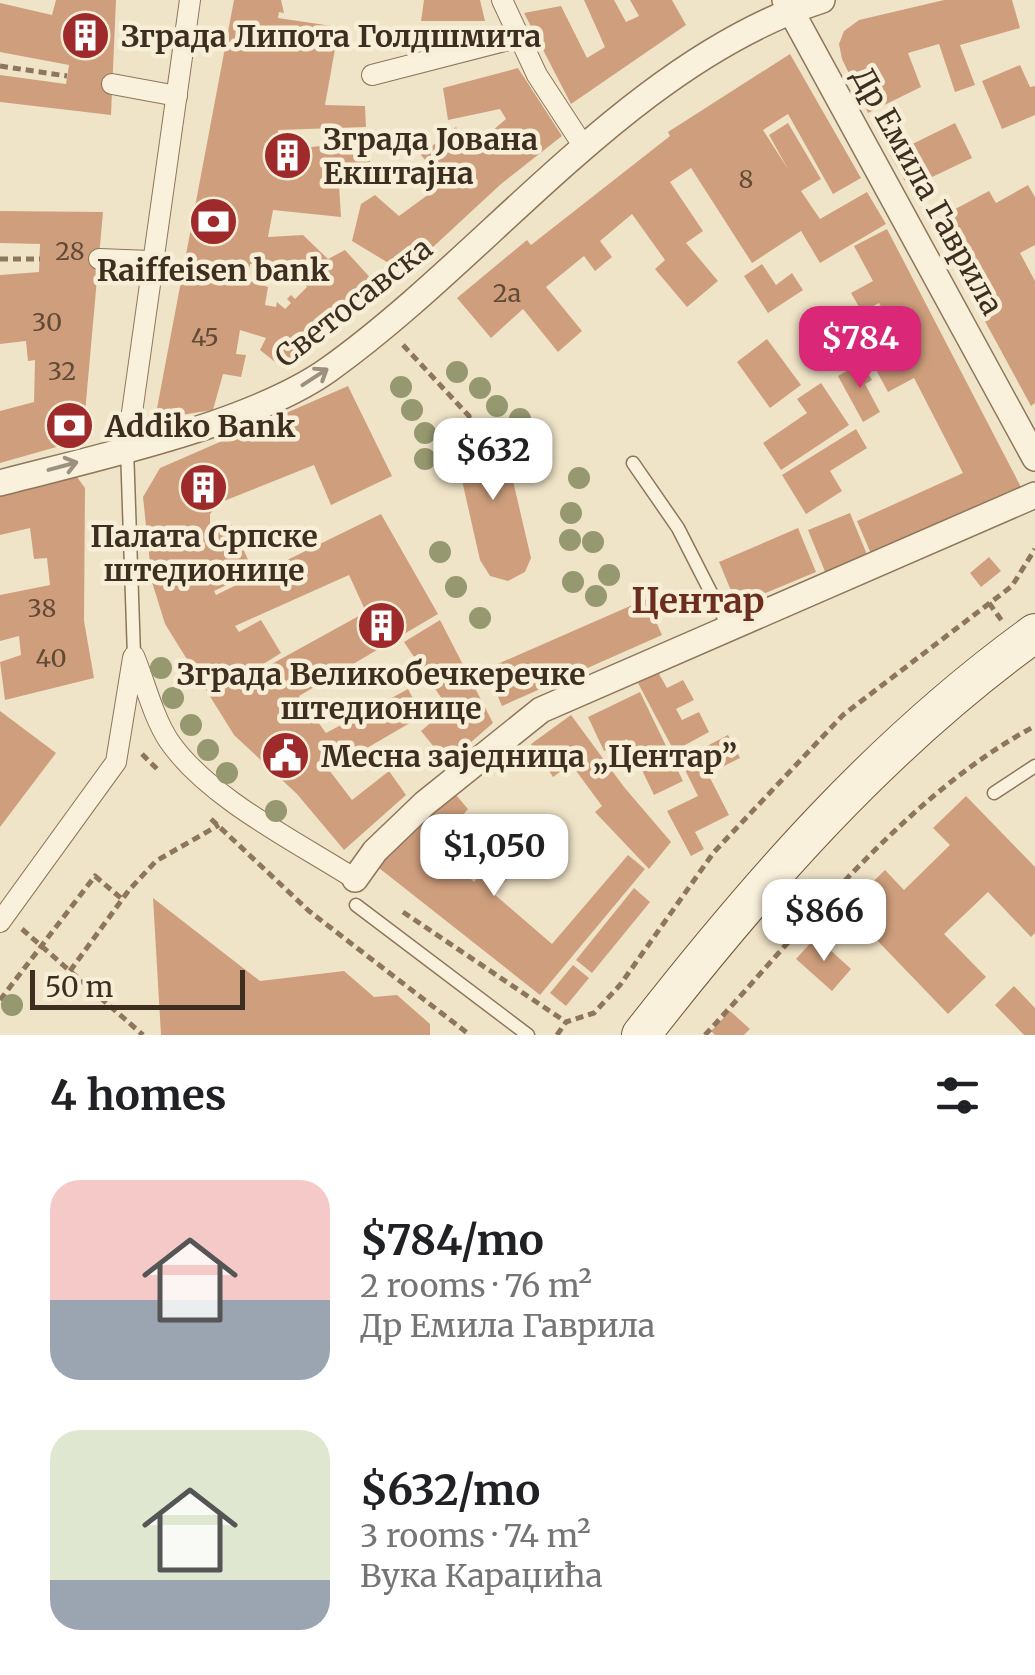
<!DOCTYPE html>
<html lang="en">
<head>
<meta charset="utf-8">
<style>
	:root { --surface:#fff; --page:#f2f2f2; --text:#202124; --muted:#757577; --accent:#db2777 }
	body { margin:0; font-family:Merriweather,serif; background:var(--page); color:var(--text); height:100vh; display:flex; flex-direction:column; font-size:38px; white-space:nowrap }
	* { box-sizing:border-box; margin:0 }
	p { font-size:32px; color:var(--muted) }
	.icon { flex:none; width:55px; height:55px; fill:none; stroke:currentColor; stroke-width:2; stroke-linecap:round; stroke-linejoin:round }
	.map { position:relative; height:1035px; overflow:hidden }
	.panel { display:flex; flex-direction:column; background:var(--surface); flex:1 }
	.panel>* { flex:none }
	.scale { position:absolute; left:30px; bottom:25px; width:215px; box-sizing:border-box; padding-left:10px; border:5px solid #3d2e20; border-top:0; font-size:28px; line-height:35px; white-space:nowrap; color:#3d2e20; -webkit-text-stroke:8px #f7eed8; paint-order:stroke }
	.price { position:absolute; translate:-50% -85px; padding:0 22px; border-radius:20px; background:#fff; color:#222; font-size:32px; line-height:65px; filter:drop-shadow(0 2px 5px #0008) }
	.price::after { content:''; position:absolute; left:50%; top:60px; width:30px; height:22px; margin-left:-15px; background:inherit; clip-path:polygon(0 0,100% 0,50% 100%) }
	.price.current { background:var(--accent); color:#fff }
	ul { padding:0; list-style:none }
	li { display:flex; align-items:center; gap:30px; height:250px; padding:0 50px }
	li span { display:grid; place-items:center; flex:none; width:280px; height:200px; border-radius:30px; color:#555 }
	li>.icon { margin-inline-start:auto }
	span .icon { width:120px; height:120px; fill:#fffc; stroke-width:1 }
	li b { font-size:42px }
	h2 { display:flex; justify-content:space-between; align-items:center; height:120px; padding:0 50px; font-size:42px }
	.map>svg:first-child { display:block }
</style>
</head>
<body>
<div class="map">
<svg width="1035" height="1035" viewBox="0 0 1035 1035">
	<rect width="100%" height="100%" fill="#f0e4c8"/>
	<g fill="#cf9f7d" fill-rule="evenodd">
		<path d="M 56,0 L 116,0 L 111,115 L 0,102 L 0,75 L 66,84 L 69,65 L 0,52 L 0,3 L 52,15 Z"/>
		<path d="M 234,0 L 281,0 L 284,13 L 279,12 L 278,18 L 339,27 L 325,105 L 365,106 L 366,127 L 278,130 L 279,142 L 265,143 L 264,151 L 356,143 L 355,136 L 364,135 L 370,162 L 338,169 L 341,217 L 273,210 L 268,237 L 303,235 L 328,259 L 345,250 L 376,284 L 284,369 L 260,350 L 266,338 L 240,330 L 236,354 L 246,355 L 241,377 L 223,374 L 213,410 L 155,419 ZM 288,261 L 284,265 L 291,265 L 307,287 L 295,299 L 291,295 L 287,299 L 291,303 L 285,309 L 277,302 L 276,307 L 265,305 L 268,287 L 247,280 L 250,264 L 260,263 L 261,268 L 268,267 L 268,262 Z"/>
		<path d="M 424,0 L 480,0 L 485,21 L 421,21 Z"/>
		<path d="M 584,0 L 614,0 L 626,22 L 639,16 L 630,0 L 672,0 L 686,25 L 571,104 L 524,13 L 561,6 L 587,58 L 605,47 Z"/>
		<path d="M 944,0 L 1012,0 L 1020,28 L 960,45 L 975,85 L 955,92 L 939,44 L 908,53 L 921,87 L 868,113 L 842,59 L 839,44 L 844,31 L 859,20 Z"/>
		<path d="M 790,54 L 861,178 L 833,194 L 788,114 L 763,130 L 788,169 L 769,135 L 788,123 L 821,179 L 801,191 L 820,219 L 867,192 L 886,224 L 820,263 L 801,231 L 752,263 L 691,168 L 670,182 L 703,231 L 686,243 L 718,281 L 687,307 L 655,269 L 665,260 L 632,214 L 600,241 L 612,257 L 595,271 L 584,256 L 546,287 L 582,331 L 558,352 L 523,309 L 491,338 L 457,298 L 527,240 L 531,245 L 670,136 L 668,132 Z"/>
		<path d="M 1020,65 L 1030,87 L 1035,86 L 1035,115 L 1002,129 L 982,81 Z"/>
		<path d="M 518,68 L 562,136 L 501,184 L 405,273 L 352,241 L 361,204 L 375,195 L 399,216 L 444,183 L 421,155 L 456,127 L 472,148 L 506,119 L 500,109 L 448,120 L 443,88 Z"/>
		<path d="M 955,123 L 972,158 L 909,188 L 890,155 Z"/>
		<path d="M 1028,185 L 1035,197 L 1035,245 L 1020,253 L 1035,281 L 1035,403 L 1031,406 L 931,222 L 989,191 L 996,203 Z"/>
		<path d="M 0,211 L 103,212 L 84,424 L 74,442 L 0,463 L 0,411 L 34,402 L 35,360 L 28,361 L 26,341 L 0,344 L 0,275 L 39,272 L 40,244 L 0,243 Z"/>
		<path d="M 887,229 L 1022,489 L 872,556 L 857,521 L 963,473 L 914,378 L 888,392 L 868,355 L 899,339 L 879,303 L 862,312 L 851,293 L 873,281 L 854,246 Z"/>
		<path d="M 762,264 L 776,285 L 792,273 L 803,290 L 768,313 L 744,276 Z"/>
		<path d="M 767,339 L 801,385 L 770,408 L 737,362 Z"/>
		<path d="M 862,362 L 872,380 L 865,384 L 880,412 L 863,422 L 838,376 Z"/>
		<path d="M 821,383 L 849,425 L 781,470 L 763,443 L 807,413 L 797,399 Z"/>
		<path d="M 348,386 L 392,476 L 331,505 L 314,465 L 219,503 L 210,514 L 210,528 L 231,524 L 254,572 L 214,591 L 216,595 L 381,514 L 438,614 L 299,696 L 326,733 L 408,689 L 422,716 L 329,770 L 352,800 L 389,771 L 406,795 L 344,850 L 297,794 L 234,735 L 165,624 L 152,582 L 143,497 L 160,468 ZM 349,575 L 366,612 L 259,671 L 257,668 L 281,653 L 261,620 L 239,632 L 235,626 Z"/>
		<path d="M 500,425 L 531,558 L 525,572 L 508,581 L 490,576 L 480,560 L 452,436 Z"/>
		<path d="M 856,429 L 867,448 L 830,471 L 842,491 L 806,514 L 782,475 Z"/>
		<path d="M 74,473 L 85,488 L 84,621 L 94,678 L 5,700 L 0,662 L 21,655 L 19,636 L 0,641 L 0,595 L 50,585 L 47,558 L 34,559 L 30,528 L 0,535 L 0,491 Z"/>
		<path d="M 850,513 L 868,557 L 826,574 L 808,530 Z"/>
		<path d="M 798,528 L 816,572 L 737,605 L 719,562 Z"/>
		<path d="M 989,557 L 1001,571 L 981,587 L 970,573 Z"/>
		<path d="M 646,599 L 662,635 L 502,706 L 486,669 Z"/>
		<path d="M 440,620 L 493,723 L 447,763 L 421,731 L 448,708 L 404,642 Z"/>
		<path d="M 658,672 L 667,688 L 683,680 L 694,700 L 676,709 L 682,720 L 699,712 L 709,732 L 674,751 L 638,683 Z"/>
		<path d="M 640,692 L 683,781 L 654,795 L 627,739 L 604,751 L 588,717 Z"/>
		<path d="M 0,711 L 56,753 L 0,827 Z"/>
		<path d="M 571,715 L 624,787 L 671,842 L 649,869 L 595,812 L 602,806 L 571,764 L 553,777 L 531,744 Z"/>
		<path d="M 728,735 L 740,758 L 708,774 L 729,815 L 695,832 L 704,849 L 691,856 L 667,811 L 698,796 L 680,760 Z"/>
		<path d="M 451,789 L 468,809 L 427,857 L 445,873 L 463,852 L 481,868 L 471,879 L 474,882 L 502,849 L 520,864 L 494,894 L 552,944 L 628,855 L 645,869 L 540,995 L 379,868 L 405,832 Z"/>
		<path d="M 966,796 L 1035,867 L 1035,933 L 1031,937 L 988,892 L 944,934 L 986,977 L 948,1014 L 846,908 L 885,870 L 904,890 L 950,845 L 933,828 Z"/>
		<path d="M 634,888 L 650,902 L 592,973 L 576,960 Z"/>
		<path d="M 153,898 L 260,981 L 344,971 L 374,997 L 397,995 L 430,1024 L 430,1035 L 161,1035 Z"/>
		<path d="M 816,937 L 851,969 L 832,991 L 796,959 Z"/>
		<path d="M 573,965 L 589,978 L 566,1006 L 550,993 Z"/>
		<path d="M 1014,986 L 1035,1008 L 1035,1035 L 1024,1035 L 995,1005 Z"/>
		<path d="M 730,1011 L 750,1029 L 744,1035 L 715,1035 L 711,1031 Z"/>
	</g>
	<g fill="none" stroke-linecap="round" stroke-linejoin="round">
		<defs>
			<g id="service">
				<path d="M 127,448 L 134,656"/>
				<path d="M 633,463 L 678,528 L 728,626"/>
				<path d="M 994,793 L 1035,766"/>
				<path d="M 356,905 L 528,1035"/>
			</g>
			<g id="pedestrian">
				<path d="M 502,0 L 537,75 L 584,147"/>
				<path d="M 372,75 L 516,38"/>
				<path d="M 112,84 L 177,96"/>
				<path d="M 99,259 L 150,261"/>
				<path d="M 127,448 L 190,0"/>
				<path d="M 134,656 C 145,682 153,717 169,741 C 208,798 297,842 355,879"/>
				<path d="M 0,922 L 116,762 L 133,658"/>
			</g>
			<g id="minor">
				<path d="M 785,0 L 1035,458"/>
				<path d="M 0,483 C 95,458 250,425 328,370 C 489,255 630,62 822,0"/>
				<path d="M 355,879 L 375,851 L 424,804 L 541,710 L 1035,495"/>
			</g>
			<path id="secondary" d="M 641,1035 C 758,885 880,745 1035,633"/>
		</defs>
		<use href="#service" stroke="#8d765c" stroke-width="15"/>
		<use href="#pedestrian" stroke="#8d765c" stroke-width="22"/>
		<use href="#minor" stroke="#8d765c" stroke-width="28"/>
		<use href="#secondary" stroke="#6f573f" stroke-width="40"/>
		<g stroke="#8d765c" stroke-width="5" stroke-dasharray="8 5" stroke-linecap="butt">
			<path d="M 0,66 L 67,76"/>
			<path d="M 0,259 L 40,259"/>
			<path d="M 403,345 L 469,416 L 473,431"/>
			<path d="M 989,603 L 1002,621"/>
			<path d="M 142,754 L 159,771"/>
			<path d="M 211,819 L 309,911 L 470,1035"/>
			<path d="M 403,912 L 566,1022"/>
			<path d="M 22,929 L 143,1035"/>
			<path d="M 70,971 L 129,890 L 156,861 L 219,825"/>
			<path d="M 0,1000 L 95,876 L 122,899"/>
			<path d="M 557,1035 L 566,1022 L 594,1013 L 620,985 L 714,852 L 843,715 L 1012,586 L 1035,549"/>
			<path d="M 705,1035 C 803,929 907,794 1035,726"/>
		</g>
		<use href="#service" stroke="#faf1dc" stroke-width="12"/>
		<use href="#pedestrian" stroke="#faf1dc" stroke-width="20"/>
		<use href="#minor" stroke="#faf1dc" stroke-width="25"/>
		<use href="#secondary" stroke="#faf1dc" stroke-width="38"/>
	</g>
	<g fill="#96986f">
		<circle cx="457" cy="372" r="11"/>
		<circle cx="401" cy="387" r="11"/>
		<circle cx="480" cy="388" r="11"/>
		<circle cx="497" cy="406" r="11"/>
		<circle cx="412" cy="410" r="11"/>
		<circle cx="520" cy="419" r="11"/>
		<circle cx="425" cy="433" r="11"/>
		<circle cx="425" cy="459" r="11"/>
		<circle cx="579" cy="478" r="11"/>
		<circle cx="571" cy="513" r="11"/>
		<circle cx="570" cy="540" r="11"/>
		<circle cx="593" cy="542" r="11"/>
		<circle cx="440" cy="552" r="11"/>
		<circle cx="609" cy="575" r="11"/>
		<circle cx="573" cy="582" r="11"/>
		<circle cx="456" cy="587" r="11"/>
		<circle cx="596" cy="596" r="11"/>
		<circle cx="480" cy="618" r="11"/>
		<circle cx="161" cy="668" r="11"/>
		<circle cx="173" cy="698" r="11"/>
		<circle cx="191" cy="725" r="11"/>
		<circle cx="208" cy="750" r="11"/>
		<circle cx="227" cy="773" r="11"/>
		<circle cx="276" cy="811" r="11"/>
		<circle cx="12" cy="1005" r="11"/>
	</g>
	<defs><path id="oneway-shaft" d="M-6 0H5M1.5-3L5.5 0L1.5 3" fill="none" stroke-width="1.6" stroke-linecap="round" stroke-linejoin="round" transform="scale(2.5)"/></defs>
	<g stroke="#9c907e">
		<use href="#oneway-shaft" transform="translate(315 377) rotate(-33)"/>
		<use href="#oneway-shaft" transform="translate(63 466) rotate(-15)"/>
	</g>
	<defs>
		<symbol id="building-disc" viewBox="-11 -11 22 22"><circle r="9.5" fill="#9e2a2b" stroke="#f7eed8"/><path d="M-4-6H4V6H1V3H-1V6H-4ZM-2.5-4.3h1.7v1.8h-1.7ZM.8-4.3h1.7v1.8H.8ZM-2.5-1h1.7V.8h-1.7ZM.8-1h1.7V.8H.8Z" fill="#fff"/></symbol>
		<symbol id="bank-disc" viewBox="-11 -11 22 22"><circle r="9.5" fill="#9e2a2b" stroke="#f7eed8"/><path d="M-6-4H6V4H-6ZM0-2.3a2.3 2.3 0 1 0 0 4.6a2.3 2.3 0 1 0 0-4.6Z" fill="#fff"/></symbol>
		<symbol id="civic-disc" viewBox="-11 -11 22 22"><circle r="9.5" fill="#9e2a2b" stroke="#f7eed8"/><path d="M-.6-6.5H3V-4.5H.6V-3L4-1V1h2V6H-6V1h2V-1L-.6-3ZM-1.2 2.5V6h2.4V2.5Z" fill="#fff"/></symbol>
	</defs>
	<g fill-rule="evenodd">
		<use href="#building-disc" x="58" y="8" width="55" height="55"/>
		<use href="#building-disc" x="260" y="128" width="55" height="55"/>
		<use href="#bank-disc" x="186" y="194" width="55" height="55"/>
		<use href="#bank-disc" x="42" y="398" width="55" height="55"/>
		<use href="#building-disc" x="176" y="460" width="55" height="55"/>
		<use href="#building-disc" x="354" y="598" width="55" height="55"/>
		<use href="#civic-disc" x="258" y="728" width="55" height="55"/>
	</g>
	<g text-anchor="middle" dominant-baseline="central" stroke-width="9" stroke-linejoin="round" paint-order="stroke">
		<g font-size="25" fill="#624a37">
			<text x="746" y="179">8</text>
			<text x="70" y="251">28</text>
			<text x="507" y="293">2a</text>
			<text x="47" y="322">30</text>
			<text x="205" y="337">45</text>
			<text x="62" y="371">32</text>
			<text x="42" y="608">38</text>
			<text x="51" y="658">40</text>
		</g>
		<g font-size="30" font-weight="bold" fill="#3d2e20" stroke="#f7eed8" text-anchor="start">
			<text x="121" y="36">Зграда Липота Голдшмита</text>
			<text x="323" y="139">Зграда Јована<tspan x="323" dy="34">Екштајна</tspan></text>
			<text x="213" y="270" text-anchor="middle">Raiffeisen bank</text>
			<text x="105" y="426">Addiko Bank</text>
			<text x="204" y="536" text-anchor="middle">Палата Српске<tspan x="204" dy="34">штедионице</tspan></text>
			<text x="381" y="674" text-anchor="middle">Зграда Великобечкеречке<tspan x="381" dy="34">штедионице</tspan></text>
			<text x="321" y="756">Месна заједница „Центар”</text>
		</g>
		<g font-size="30" fill="#3d2e20" stroke="#f7eed8">
			<text transform="translate(928 191) rotate(61)">Др Емила Гаврила</text>
			<text transform="translate(353 302) rotate(-38)">Светосавска</text>
		</g>
		<g font-size="35" font-weight="bold" fill="#6b2e1e" stroke="#f7eed8">
			<text x="698" y="601">Центар</text>
		</g>
	</g>
</svg>
<div class="scale">50 m</div>
<b class="price current" style="left:860px;top:391px">$784</b>
<b class="price" style="left:493px;top:503px">$632</b>
<b class="price" style="left:494px;top:899px">$1,050</b>
<b class="price" style="left:824px;top:964px">$866</b>
</div>
<section class="panel">
<h2>4 homes<svg class="icon" aria-label="filters" viewBox="0 0 24 24"><path d="M4 7h16M4 17h16"/><circle cx="9" cy="7" r="2"/><circle cx="15" cy="17" r="2"/></svg></h2>
<ul>
<li><span style="background:linear-gradient(#f6c9c9 60%,#9aa5b1 0)"><svg class="icon" aria-label="home" viewBox="0 0 24 24"><path d="M3 11l9-7 9 7M6 9v11h12V9"/></svg></span><div><b>$784/mo</b><p>2 rooms · 76 m²</p><p>Др Емила Гаврила</p></div></li>
<li><span style="background:linear-gradient(#dfe7d0 75%,#9aa5b1 0)"><svg class="icon" aria-label="home" viewBox="0 0 24 24"><path d="M3 11l9-7 9 7M6 9v11h12V9"/></svg></span><div><b>$632/mo</b><p>3 rooms · 74 m²</p><p>Вука Караџића</p></div></li>
</ul>
</section>
</body>
</html>
